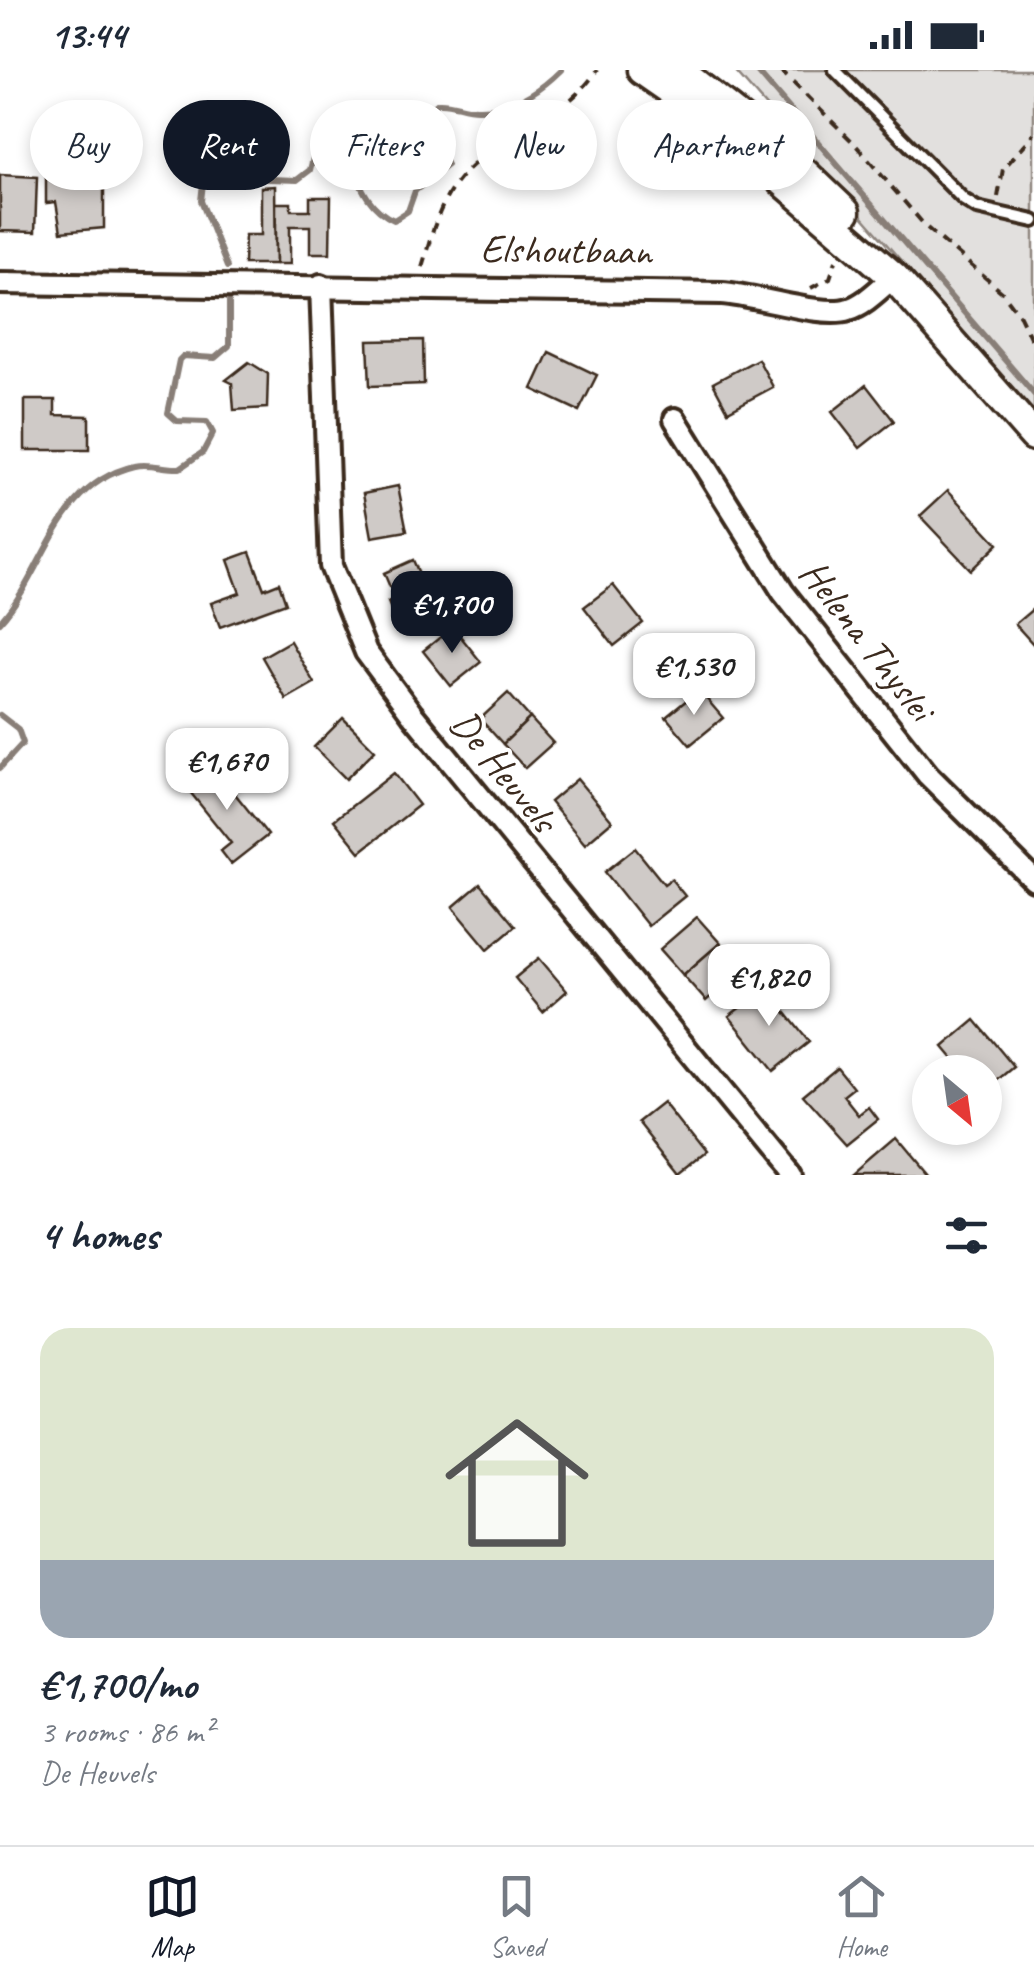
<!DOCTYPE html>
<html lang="en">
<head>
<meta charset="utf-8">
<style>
	:root { --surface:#fff; --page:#f6f6f7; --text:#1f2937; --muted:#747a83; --line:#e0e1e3; --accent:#111827 }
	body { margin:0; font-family:Caveat,sans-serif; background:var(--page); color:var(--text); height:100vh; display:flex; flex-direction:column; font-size:38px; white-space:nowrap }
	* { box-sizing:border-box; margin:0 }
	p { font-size:32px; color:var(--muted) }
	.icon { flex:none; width:55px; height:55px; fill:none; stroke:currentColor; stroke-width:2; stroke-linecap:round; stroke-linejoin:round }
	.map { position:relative; height:1105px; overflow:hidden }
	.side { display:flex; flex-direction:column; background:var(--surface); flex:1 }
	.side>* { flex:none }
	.guide { position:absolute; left:30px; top:30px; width:975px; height:90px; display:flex; gap:20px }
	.needle { width:65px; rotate:151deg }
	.fabs { position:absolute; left:912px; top:985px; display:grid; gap:20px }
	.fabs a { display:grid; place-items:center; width:90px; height:90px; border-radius:50%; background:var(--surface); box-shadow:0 5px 15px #0003; font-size:50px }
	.price { position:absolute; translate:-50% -85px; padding:0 22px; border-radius:20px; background:#fff; color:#222; font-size:32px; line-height:65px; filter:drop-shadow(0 2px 5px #0008) }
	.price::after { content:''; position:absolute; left:50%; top:60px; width:30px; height:22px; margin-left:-15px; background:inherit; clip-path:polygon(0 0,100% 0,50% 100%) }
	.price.on { background:var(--accent); color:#fff }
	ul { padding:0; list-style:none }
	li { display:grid; align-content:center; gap:20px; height:530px; padding:0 40px }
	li+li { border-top:2px solid var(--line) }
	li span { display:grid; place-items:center; height:310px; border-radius:30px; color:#555 }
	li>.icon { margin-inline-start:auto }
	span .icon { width:180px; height:180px; fill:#fffc; stroke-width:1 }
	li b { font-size:42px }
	h2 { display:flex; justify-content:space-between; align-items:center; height:120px; padding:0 40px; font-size:42px }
	.chip { padding:0 35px; border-radius:45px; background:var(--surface); box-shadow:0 5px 15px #0003; font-size:35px; line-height:90px }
	.chip.on { background:var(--accent); color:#fff }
	.status { display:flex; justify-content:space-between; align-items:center; height:70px; padding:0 50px; background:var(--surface); direction:ltr }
	.status svg { height:28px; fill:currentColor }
	.dock { display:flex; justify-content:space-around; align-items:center; height:140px; border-top:2px solid var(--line); background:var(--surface); font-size:28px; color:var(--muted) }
	.dock a { display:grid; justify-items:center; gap:5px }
	.dock .on { color:var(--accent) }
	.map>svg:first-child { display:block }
</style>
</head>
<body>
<div class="status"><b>13:44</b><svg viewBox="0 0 49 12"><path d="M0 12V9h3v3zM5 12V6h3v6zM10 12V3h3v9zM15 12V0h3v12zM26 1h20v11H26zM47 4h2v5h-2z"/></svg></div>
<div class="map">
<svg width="1034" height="1105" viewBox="0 0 1034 1105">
	<rect width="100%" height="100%" fill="#fff"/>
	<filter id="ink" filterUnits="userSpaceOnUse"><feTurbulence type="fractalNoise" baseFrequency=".01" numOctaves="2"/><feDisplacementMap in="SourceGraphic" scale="20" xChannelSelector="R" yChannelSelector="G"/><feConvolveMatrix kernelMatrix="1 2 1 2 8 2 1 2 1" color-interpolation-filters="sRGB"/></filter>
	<g filter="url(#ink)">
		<path fill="#e2e0de" stroke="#8e857e" stroke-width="2.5" d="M 734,0 L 1034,0 L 1034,343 L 1003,307 Z"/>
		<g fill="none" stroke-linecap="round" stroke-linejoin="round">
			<g stroke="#887e77" stroke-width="6">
				<path d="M 756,0 L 1034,324"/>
				<path d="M 227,197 L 201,131 L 203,113 L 211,107 L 297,110 L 310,100 L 316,76 L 331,69 C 356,77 352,132 394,150 L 408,141 L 415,121 L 447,95 L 428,57 L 430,40 L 438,33 C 452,32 463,39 477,39 C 510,40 539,22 561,0"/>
				<path d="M 0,552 C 47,500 55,415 134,396 C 149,392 165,399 180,398 L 203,382 L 213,363 L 207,352 L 177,351 L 168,343 L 179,290 L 183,286 L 215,288 L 229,276 L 229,232"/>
				<path d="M 0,645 L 18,659 L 23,673 L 0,698"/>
			</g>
		</g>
		<g fill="#cfcac7" stroke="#3b2a1e" stroke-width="2.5">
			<path d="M 0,105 L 37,107 L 35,162 L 0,161 Z"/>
			<path d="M 46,107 L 70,107 L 70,114 L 104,119 L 104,158 L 61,162 L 56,132 L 46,133 Z"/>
			<path d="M 275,116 L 276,194 L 244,194 L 245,165 L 261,165 L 261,117 Z"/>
			<path d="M 310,127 L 331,127 L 330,183 L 310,183 L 310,156 L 290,156 L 290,194 L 276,194 L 276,133 L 291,133 L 291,140 L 310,140 Z"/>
			<path d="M 423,270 L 424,314 L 370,316 L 368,271 Z"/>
			<path d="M 549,282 L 597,305 L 579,341 L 532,319 Z"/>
			<path d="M 758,289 L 773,317 L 728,341 L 713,313 Z"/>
			<path d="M 249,292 L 268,304 L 267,338 L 234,340 L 232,313 L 226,310 Z"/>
			<path d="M 866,315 L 894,351 L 860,378 L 832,342 Z"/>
			<path d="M 25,330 L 55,330 L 55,345 L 89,346 L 89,380 L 25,380 Z"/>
			<path d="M 398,416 L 407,461 L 372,467 L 364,423 Z"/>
			<path d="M 948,420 L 998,474 L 971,500 L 920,446 Z"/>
			<path d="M 250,482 L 264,519 L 279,513 L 286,533 L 220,557 L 211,533 L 240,523 L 228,490 Z"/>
			<path d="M 413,490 L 425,517 L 435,512 L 445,534 L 397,555 L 388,532 L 395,529 L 384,503 Z"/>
			<path d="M 613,515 L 643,553 L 614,576 L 584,537 Z"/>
			<path d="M 1034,538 L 1034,575 L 1015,554 Z"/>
			<path d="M 453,557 L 481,592 L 451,616 L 423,581 Z"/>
			<path d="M 290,571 L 314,613 L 286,629 L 262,587 Z"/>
			<path d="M 699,620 L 723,648 L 690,675 L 666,647 Z"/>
			<path d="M 508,623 L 530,648 L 503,674 L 480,649 Z"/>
			<path d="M 343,648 L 375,680 L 346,709 L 314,677 Z"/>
			<path d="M 530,648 L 553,673 L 525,698 L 503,674 Z"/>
			<path d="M 212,695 L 268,765 L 231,794 L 221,781 L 231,773 L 186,717 Z"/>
			<path d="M 394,703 L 419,735 L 360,782 L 334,750 Z"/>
			<path d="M 577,709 L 612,751 L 585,774 L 550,732 Z"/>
			<path d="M 635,778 L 664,814 L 671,809 L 685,826 L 648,856 L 605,802 Z"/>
			<path d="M 480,814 L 515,856 L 488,879 L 453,837 Z"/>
			<path d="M 697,847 L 720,873 L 683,905 L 660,879 Z"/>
			<path d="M 720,873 L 742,899 L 706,931 L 683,905 Z"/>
			<path d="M 539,888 L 567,921 L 543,942 L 515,908 Z"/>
			<path d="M 766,918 L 809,972 L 773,1001 L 729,946 Z"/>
			<path d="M 975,950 L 1014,997 L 985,1021 L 985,1002 L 964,1002 L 943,977 Z"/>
			<path d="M 837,997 L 854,1018 L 844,1026 L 859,1045 L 869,1037 L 878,1049 L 847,1074 L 803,1025 Z"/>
			<path d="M 663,1033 L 704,1085 L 680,1104 L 639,1052 Z"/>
			<path d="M 896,1069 L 926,1105 L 854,1105 Z"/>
		</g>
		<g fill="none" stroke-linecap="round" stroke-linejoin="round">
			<defs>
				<path id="lane" d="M 835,0 L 964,130 L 977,138 L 1034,151"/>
				<g id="street">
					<path d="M 0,213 L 722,223 C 755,225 823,248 849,239 C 866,234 880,218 894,207"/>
					<path d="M 321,215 L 331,496 L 366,582 L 412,644 L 790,1105"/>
					<path d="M 675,349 L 783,522 L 928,705 L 1034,810"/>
				</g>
				<g id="secondary">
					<path d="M 642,0 L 704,43 L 894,207 L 1034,366"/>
					<path d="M 678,0 L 782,82 L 845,142"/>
				</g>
			</defs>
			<use href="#lane" stroke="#3b2a1e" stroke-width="18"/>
			<use href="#street" stroke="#3b2a1e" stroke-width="28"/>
			<use href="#secondary" stroke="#3b2a1e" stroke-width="35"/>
			<g stroke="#3b2a1e" stroke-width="4" stroke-dasharray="10 8" stroke-linecap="butt">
				<path d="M 780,0 L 854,73 L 926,157 L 1002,222 L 1020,246 L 1034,276"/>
				<path d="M 998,127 L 1003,99 L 1034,64"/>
				<path d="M 422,197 C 431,168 438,135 458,111 C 497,62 563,53 597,0"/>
				<path d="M 811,218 L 830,208 L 836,190"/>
			</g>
			<use href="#lane" stroke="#fff" stroke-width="10"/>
			<use href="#street" stroke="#fff" stroke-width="20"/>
			<use href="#secondary" stroke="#fff" stroke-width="28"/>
		</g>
	</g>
	<g text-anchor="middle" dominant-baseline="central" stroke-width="8" stroke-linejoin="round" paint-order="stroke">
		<g font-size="40" fill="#3b2a1e" stroke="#fff">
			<text transform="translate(566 180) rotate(1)">Elshoutbaan</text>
			<text transform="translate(867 570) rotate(52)">Helena Thyslei</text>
			<text transform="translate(504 701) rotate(51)">De Heuvels</text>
		</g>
	</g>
</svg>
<div class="fabs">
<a><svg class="needle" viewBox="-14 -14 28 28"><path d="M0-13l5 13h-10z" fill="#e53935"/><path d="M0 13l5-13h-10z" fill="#747a83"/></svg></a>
</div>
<b class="price on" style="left:452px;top:586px">€1,700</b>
<b class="price" style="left:694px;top:648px">€1,530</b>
<b class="price" style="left:227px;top:743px">€1,670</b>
<b class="price" style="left:769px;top:959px">€1,820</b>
<div class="guide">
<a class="chip">Buy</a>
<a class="chip on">Rent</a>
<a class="chip">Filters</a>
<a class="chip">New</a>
<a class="chip">Apartment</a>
</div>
</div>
<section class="side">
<h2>4 homes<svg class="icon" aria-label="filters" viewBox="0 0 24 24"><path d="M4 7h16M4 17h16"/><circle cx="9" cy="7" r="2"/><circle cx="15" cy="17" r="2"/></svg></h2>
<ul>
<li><span style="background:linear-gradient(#dfe7d0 75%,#9aa5b1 0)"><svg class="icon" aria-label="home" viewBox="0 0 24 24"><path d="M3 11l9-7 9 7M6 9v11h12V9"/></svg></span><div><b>€1,700/mo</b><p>3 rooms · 86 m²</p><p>De Heuvels</p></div></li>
</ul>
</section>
<nav class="dock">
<a class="on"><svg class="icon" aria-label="map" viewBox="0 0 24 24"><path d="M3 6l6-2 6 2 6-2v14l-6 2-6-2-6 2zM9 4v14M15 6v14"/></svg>Map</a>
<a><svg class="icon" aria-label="saved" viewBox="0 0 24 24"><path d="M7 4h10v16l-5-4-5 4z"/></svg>Saved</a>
<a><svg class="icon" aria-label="home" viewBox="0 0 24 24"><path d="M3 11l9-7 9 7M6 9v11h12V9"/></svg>Home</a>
</nav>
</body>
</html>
